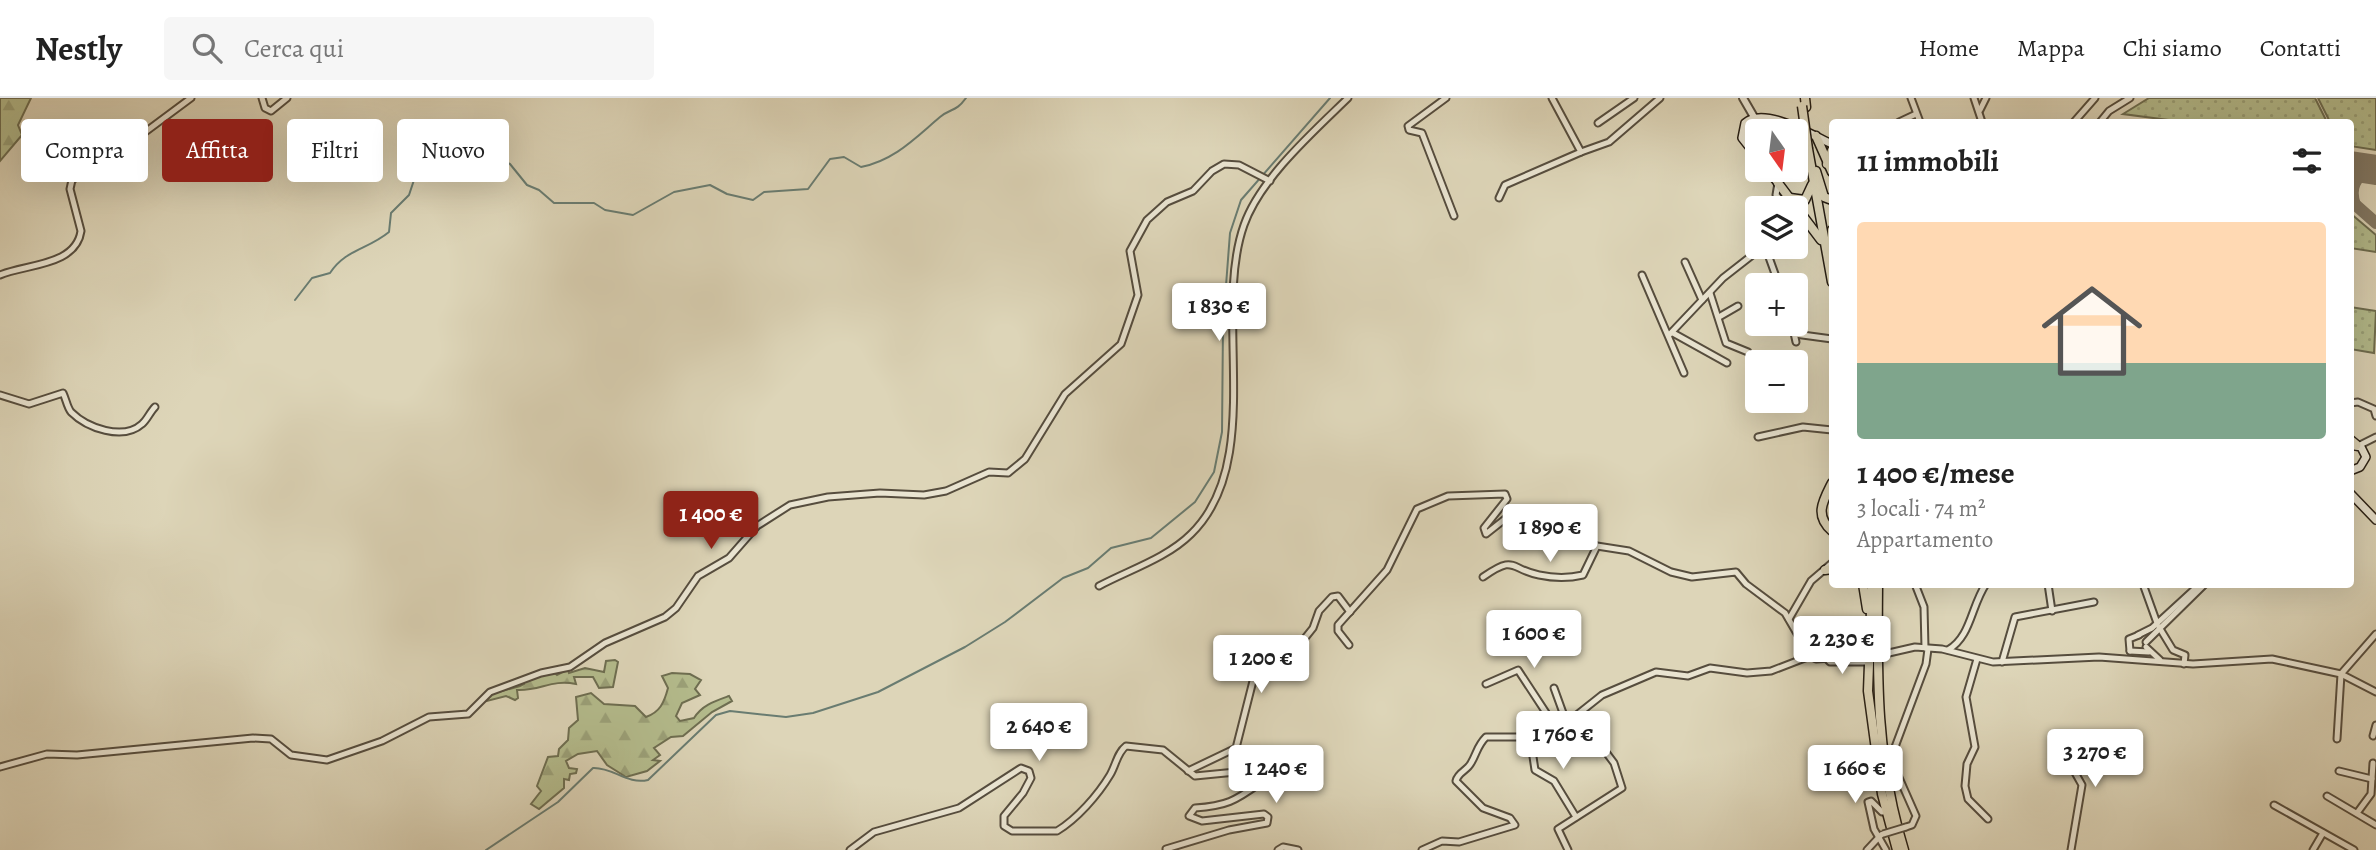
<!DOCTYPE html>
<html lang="it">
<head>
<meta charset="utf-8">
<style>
	:root { --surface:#fff; --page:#f6f6f6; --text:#222; --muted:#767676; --line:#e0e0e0; --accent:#8f2418 }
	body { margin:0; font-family:Alegreya,serif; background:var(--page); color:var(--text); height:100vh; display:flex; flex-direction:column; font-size:26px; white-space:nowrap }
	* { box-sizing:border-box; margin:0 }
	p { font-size:23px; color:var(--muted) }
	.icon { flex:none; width:38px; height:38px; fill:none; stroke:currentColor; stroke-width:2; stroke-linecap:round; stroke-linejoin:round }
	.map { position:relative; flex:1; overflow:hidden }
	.sheet { position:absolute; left:1829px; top:21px; width:525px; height:469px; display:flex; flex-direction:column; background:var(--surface); border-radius:7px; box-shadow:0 7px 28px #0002 }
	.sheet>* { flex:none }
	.guide { position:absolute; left:21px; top:21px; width:665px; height:63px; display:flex; gap:14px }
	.needle { width:46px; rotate:166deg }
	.tools { position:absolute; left:1745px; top:21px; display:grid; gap:14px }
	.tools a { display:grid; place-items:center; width:63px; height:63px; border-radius:7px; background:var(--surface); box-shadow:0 7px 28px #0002; font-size:35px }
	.price { position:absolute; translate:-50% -60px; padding:0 16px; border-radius:7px; background:#fff; color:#222; font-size:23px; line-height:46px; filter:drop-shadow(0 2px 4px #0008) }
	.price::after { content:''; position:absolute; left:50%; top:42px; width:21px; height:16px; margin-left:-10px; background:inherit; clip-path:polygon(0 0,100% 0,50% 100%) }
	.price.on { background:var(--accent); color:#fff }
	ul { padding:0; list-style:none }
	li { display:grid; align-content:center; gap:14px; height:371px; padding:0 28px }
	li span { display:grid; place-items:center; height:217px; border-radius:7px; color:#555 }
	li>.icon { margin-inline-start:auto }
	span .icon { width:126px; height:126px; fill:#fffc; stroke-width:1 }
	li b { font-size:30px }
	h2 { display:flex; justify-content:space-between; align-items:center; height:84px; padding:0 28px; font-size:30px }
	.chip { padding:0 24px; border-radius:7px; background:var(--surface); box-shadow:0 7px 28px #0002; font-size:24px; line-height:63px }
	.chip.on { background:var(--accent); color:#fff }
	header { display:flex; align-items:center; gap:42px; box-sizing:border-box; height:98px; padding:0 35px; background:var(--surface); border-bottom:2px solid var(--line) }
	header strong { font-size:33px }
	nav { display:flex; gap:38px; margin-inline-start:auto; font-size:24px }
	.search { width:490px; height:63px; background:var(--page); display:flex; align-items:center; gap:18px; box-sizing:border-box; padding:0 24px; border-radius:7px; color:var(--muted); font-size:26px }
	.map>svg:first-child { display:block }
</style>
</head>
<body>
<header>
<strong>Nestly</strong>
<div class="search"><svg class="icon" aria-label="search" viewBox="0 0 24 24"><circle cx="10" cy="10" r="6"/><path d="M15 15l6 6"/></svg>Cerca qui</div>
<nav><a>Home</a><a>Mappa</a><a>Chi siamo</a><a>Contatti</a></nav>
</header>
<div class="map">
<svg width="2376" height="752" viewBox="0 0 2376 752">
	<defs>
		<pattern id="grass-dots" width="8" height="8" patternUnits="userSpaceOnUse" patternTransform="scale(1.75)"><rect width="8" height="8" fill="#b4bc8d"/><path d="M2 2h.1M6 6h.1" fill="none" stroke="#9ba179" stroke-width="1.8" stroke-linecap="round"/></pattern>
		<pattern id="forest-firs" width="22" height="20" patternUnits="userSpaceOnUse" patternTransform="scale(1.75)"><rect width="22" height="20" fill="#b4bc8d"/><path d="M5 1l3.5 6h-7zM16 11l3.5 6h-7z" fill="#9ba179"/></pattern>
	</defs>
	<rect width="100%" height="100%" fill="#ddd5b8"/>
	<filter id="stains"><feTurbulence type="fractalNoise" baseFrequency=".00286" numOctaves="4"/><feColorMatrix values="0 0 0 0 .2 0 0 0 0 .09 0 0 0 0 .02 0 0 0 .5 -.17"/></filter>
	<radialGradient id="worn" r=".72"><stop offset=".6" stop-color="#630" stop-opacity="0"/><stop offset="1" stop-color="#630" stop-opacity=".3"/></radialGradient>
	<g fill="url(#grass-dots)" stroke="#6e6e51" stroke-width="2">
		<path d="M 2149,0 L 2315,0 L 2327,24 L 2184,24 L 2123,16 Z"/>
		<path d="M 2318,0 L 2376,0 L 2376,52 L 2350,48 L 2350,24 L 2330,24 Z"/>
		<path d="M 2350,115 L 2376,137 L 2376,154 L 2350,150 Z"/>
		<path d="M 2350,209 L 2376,213 L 2374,255 L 2350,251 Z"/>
	</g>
	<g fill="url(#forest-firs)" stroke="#6e6e51" stroke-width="2">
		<path d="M 0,0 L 31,0 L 18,27 L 22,37 L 0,63 Z"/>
		<path d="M 615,562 L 618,564 L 613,589 L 599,590 L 593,579 L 574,579 L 576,586 C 551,581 541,593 517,592 L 518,600 L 515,602 L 506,598 L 487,603 L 488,597 L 520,588 L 524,586 L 523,583 L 554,574 L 557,577 L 568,571 L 569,575 L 585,570 L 604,574 L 606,563 Z"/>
		<path d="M 672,575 L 690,576 L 701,582 L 695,591 L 700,597 L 682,605 L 676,618 L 680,623 L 694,620 C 702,607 715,603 729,598 L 732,603 L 712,614 L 683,638 L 671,639 L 654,650 L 660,657 L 653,662 L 660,663 L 647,673 L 626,679 L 607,667 L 597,653 L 578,656 L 566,663 L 569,670 L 577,671 L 576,675 L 570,676 L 569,682 L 564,681 L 564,690 L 539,711 L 531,706 L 541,693 L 537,688 L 548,659 L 558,658 L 559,651 L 568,642 L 569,630 L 578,622 L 576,599 L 591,595 L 604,606 L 635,608 L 646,619 C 660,614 664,605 668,590 L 662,578 Z"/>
	</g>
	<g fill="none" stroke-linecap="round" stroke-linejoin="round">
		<g stroke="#697c71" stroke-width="2">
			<path d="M 295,202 L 312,180 L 330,175 C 346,151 367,152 389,134 L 391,115 L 409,97 L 418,70 L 426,67 L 465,76 L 498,60 L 510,66 L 527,87 L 539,92 L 554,105 L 594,105 L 605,112 L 633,117 L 674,94 L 710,87 L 727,96 L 753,102 L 764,94 L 808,91 L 830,61 L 844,59 L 861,69 C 895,62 915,40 940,19 C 951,10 956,14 966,0"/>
			<path d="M 486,752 L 558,704 L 593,670 C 613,669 627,687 648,682 L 716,617 L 730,613 L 786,619 L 813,615 L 878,594 L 965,549 L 1005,524 L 1063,480 L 1088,470 L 1111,450 L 1151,440 L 1195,404 L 1214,374 L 1222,334 L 1223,227 L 1230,135 L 1241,102 L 1330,0"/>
		</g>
		<g stroke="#837a66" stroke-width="12">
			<path d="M 2350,102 L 2376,125"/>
			<path d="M 2355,107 C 2349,90 2355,79 2370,71"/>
		</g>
		<path stroke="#837a66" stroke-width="30" d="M 2350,68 L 2376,72"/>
		<defs>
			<g id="minor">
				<path d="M 262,0 L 265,10 L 271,13 L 287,0"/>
				<path d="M 1446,0 L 1408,28 L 1409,32 L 1422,35 L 1454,118"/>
				<path d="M 1911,0 L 1920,24"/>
				<path d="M 1974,0 L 1982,24"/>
				<path d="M 1980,12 L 1986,0"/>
				<path d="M 1899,24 L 1916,16"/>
				<path d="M 2074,24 L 2095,0"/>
				<path d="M 2100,24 L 2109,13 L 2130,0"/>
				<path d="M 1598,25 L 1634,0"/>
				<path d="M 1581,54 L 1609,44 L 1660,0"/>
				<path d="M 1778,85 L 1776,97 L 1788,110"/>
				<path d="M 1499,100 L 1505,87 L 1581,54 L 1552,0"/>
				<path d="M 1796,118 L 1804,128 L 1801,139 L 1796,144"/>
				<path d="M 1766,151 L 1779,187"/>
				<path d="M 1685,164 L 1702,202"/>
				<path d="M 0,177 C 26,166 76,168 81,133 L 70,91 L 72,82 L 117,55 L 191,0"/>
				<path d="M 1642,177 L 1684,275"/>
				<path d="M 1710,195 L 1726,245 L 1748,254"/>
				<path d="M 1719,219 L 1738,208"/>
				<path d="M 1792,226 L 1796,244"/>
				<path d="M 1673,235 L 1727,265"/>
				<path d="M 1795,236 L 1832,241"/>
				<path d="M 1669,237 L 1723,180 L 1755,155 L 1776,149"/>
				<path d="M 0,297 L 29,306 L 63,295 C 66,301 67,309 71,314 C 87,330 123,343 142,326 C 147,322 150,314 155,309"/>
				<path d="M 2350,305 L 2358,304 L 2374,311 L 2376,318"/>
				<path d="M 1758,339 L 1803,329 L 1832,332"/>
				<path d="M 2358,348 L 2376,339"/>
				<path d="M 1483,479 C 1516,456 1509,471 1539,477 C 1553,480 1570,480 1583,477 L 1597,448"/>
				<path d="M 1915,486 L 1924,509 L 1925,550"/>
				<path d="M 2048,486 L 2052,513"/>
				<path d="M 2143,486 L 2157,525"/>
				<path d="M 1099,488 C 1129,472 1167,460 1191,436 C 1266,363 1212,217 1244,127 C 1260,81 1313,34 1348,0"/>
				<path d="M 1789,521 L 1811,483 L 1832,465"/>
				<path d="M 2159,529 L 2173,552 L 2185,557 L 2184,566"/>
				<path d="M 2138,537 L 2152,530 L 2200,486"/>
				<path d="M 2146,544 L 2205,486"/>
				<path d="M 1349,547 L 1338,533 L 1338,527 L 1387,472 L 1417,411 L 1448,398 L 1505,396 L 1507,401 L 1484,430 L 1486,436 L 1505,421 L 1526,417 L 1542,421 L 1597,448 L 1629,453 L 1671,474 L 1692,479 L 1736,474 L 1746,486 L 1785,515 L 1810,558"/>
				<path d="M 2146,549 L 2160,562"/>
				<path d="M 1948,552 C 1971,539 1971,508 1986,486"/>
				<path d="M 2130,553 L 2129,541 L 2139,537"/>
				<path d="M 2130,553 L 2149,554"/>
				<path d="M 1880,557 L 1915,549 L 1942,551 L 1993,564 L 2099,559 L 2193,566 L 2272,561 L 2341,576 L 2376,594"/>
				<path d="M 1827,561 L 1830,564 L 1869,564"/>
				<path d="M 1977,561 L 1966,599 L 1975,649 L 1967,666 L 1965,688 L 1968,701 L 1988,721"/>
				<path d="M 2002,564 L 2015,519 L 2094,504"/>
				<path d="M 1486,586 L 1518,572 L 1558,633"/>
				<path d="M 1554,590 L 1567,626"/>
				<path d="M 1566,627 L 1589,649 L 1602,649 L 1614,665 L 1622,690 L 1558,731 L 1568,752"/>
				<path d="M 2373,638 L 2376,627"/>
				<path d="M 1530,639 L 1535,672 L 1554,683 L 1576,719"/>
				<path d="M 2055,639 L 2082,687 L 2071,752"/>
				<path d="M 2337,641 L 2341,576 L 2376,536"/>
				<path d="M 0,669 L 47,656 L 77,657 L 253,640 L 271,641 L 291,657 L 327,662 L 382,643 L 429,619 L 468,616 L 490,594 L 541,575 L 570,569 L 605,545 L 665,519 L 676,510 L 698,478 L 729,460 L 757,428 L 790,407 L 828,399 L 880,395 L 924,397 L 946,393 L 989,374 L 1008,375 L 1025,361 L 1065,296 L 1121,246 L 1138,197 L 1130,153 L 1147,122 L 1167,104 L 1193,93 L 1212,73 L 1224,66 L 1239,67 L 1270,83"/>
				<path d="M 1188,673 L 1236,650 L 1255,575 L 1301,545 L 1313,530 L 1319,513 L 1332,499 L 1338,498 L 1350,514"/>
				<path d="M 2339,673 L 2372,681"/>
				<path d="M 2327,698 L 2376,727"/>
				<path d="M 2274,707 L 2354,752"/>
				<path d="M 2357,715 L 2371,696 L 2373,665"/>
				<path d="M 1906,729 L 1912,727 L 1916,718 L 1893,666 L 1895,649 L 1926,566 L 1928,551"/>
				<path d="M 850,752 L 874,734 L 959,710 L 1021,670 L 1029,673 L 1031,680 L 1023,695 L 1004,718 L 1004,728 L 1012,733 L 1057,733 C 1077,721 1098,697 1110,677 C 1116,667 1117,655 1126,648 L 1163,652 L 1195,678 L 1246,673 L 1259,679 L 1260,685 C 1235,703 1226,708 1195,710 L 1189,718 L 1202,723 L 1264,716 L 1268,719 L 1267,725 L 1229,732 L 1166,751"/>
				<path d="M 1278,752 L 1283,749 L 1298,752"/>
				<path d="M 1422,752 L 1442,743 L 1459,744 L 1515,727 L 1510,720 L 1483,710 L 1456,683 C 1458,674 1467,673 1471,665 C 1477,655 1477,648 1486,639 L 1549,639 L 1602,597 L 1656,574 L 1688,578 L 1710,570 L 1747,575 L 1771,573 L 1810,558 L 1816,561 L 1863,558"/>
				<path d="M 1867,752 L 1881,737"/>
				<path d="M 1886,752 L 1874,731 L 1868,704 L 1871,703 L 1882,714 L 1886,713"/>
				<path d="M 2313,752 L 2323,735"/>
			</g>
			<path id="tertiary" d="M 1743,0 L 1754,19"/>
			<g id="secondary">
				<path d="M 1757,59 L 1742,40 L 1745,25 C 1764,8 1812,37 1832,46"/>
				<path d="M 1767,72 L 1778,85"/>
				<path d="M 2350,373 L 2360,369 L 2366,359 L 2361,349 L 2351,347"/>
				<path d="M 2350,395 L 2376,422"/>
			</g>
			<g id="primary">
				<path d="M 1805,0 L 1806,9"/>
				<path d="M 1816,38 L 1832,74"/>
				<path d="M 1808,51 L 1832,184"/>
				<path d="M 1827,66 L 1832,52"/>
				<path d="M 1816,73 L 1824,99 L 1832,102"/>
				<path d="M 1778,85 L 1821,142"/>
				<path d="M 1790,100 L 1805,102 L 1812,87"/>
				<path d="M 1831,157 L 1832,132"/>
				<path d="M 1832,385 C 1823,403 1814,417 1832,433"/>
				<path d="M 1825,472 L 1832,471"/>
				<path d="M 1863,486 L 1867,511"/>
				<path d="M 1872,486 L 1868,593 L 1882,696 L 1897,752"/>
				<path d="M 1878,486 C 1877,580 1876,661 1904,752"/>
			</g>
			<path id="trunk" d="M 2350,342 L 2356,347"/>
		</defs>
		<use href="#minor" stroke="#564d3e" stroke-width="9"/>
		<use href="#tertiary" stroke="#564d3e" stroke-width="10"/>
		<use href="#secondary" stroke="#292015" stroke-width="10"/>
		<use href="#primary" stroke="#292015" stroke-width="11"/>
		<use href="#trunk" stroke="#292015" stroke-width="12"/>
		<use href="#minor" stroke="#e9e4d1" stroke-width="5"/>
		<use href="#tertiary" stroke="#e9e4d1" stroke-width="6"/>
		<use href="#secondary" stroke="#e9e4d1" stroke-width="7"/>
		<use href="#primary" stroke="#ddd5b8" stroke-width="8"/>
		<use href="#trunk" stroke="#ddd5b8" stroke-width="9"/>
		<defs>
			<path id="minor-bridge" d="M 1883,736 L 1906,729"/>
			<path id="primary-bridge" d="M 1802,8 L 1808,51"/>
		</defs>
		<use href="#minor-bridge" stroke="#564d3e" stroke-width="9" stroke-linecap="butt"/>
		<use href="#primary-bridge" stroke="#292015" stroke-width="11" stroke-linecap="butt"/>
		<use href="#minor-bridge" stroke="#e9e4d1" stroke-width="5"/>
		<use href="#primary-bridge" stroke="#ddd5b8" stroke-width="8"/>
	</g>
	<rect width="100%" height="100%" filter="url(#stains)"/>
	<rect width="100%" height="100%" fill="url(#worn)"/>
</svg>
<div class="tools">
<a><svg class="needle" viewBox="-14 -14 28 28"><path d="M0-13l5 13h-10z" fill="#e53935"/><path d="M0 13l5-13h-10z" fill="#767676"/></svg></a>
<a><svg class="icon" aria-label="layers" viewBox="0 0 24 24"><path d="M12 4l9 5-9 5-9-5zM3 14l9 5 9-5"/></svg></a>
<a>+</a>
<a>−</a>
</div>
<b class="price" style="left:1219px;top:245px">1 830 €</b>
<b class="price on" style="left:711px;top:453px">1 400 €</b>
<b class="price" style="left:1550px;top:466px">1 890 €</b>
<b class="price" style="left:1534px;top:572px">1 600 €</b>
<b class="price" style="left:1842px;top:578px">2 230 €</b>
<b class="price" style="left:1261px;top:597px">1 200 €</b>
<b class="price" style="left:1039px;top:665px">2 640 €</b>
<b class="price" style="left:1563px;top:673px">1 760 €</b>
<b class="price" style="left:2095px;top:691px">3 270 €</b>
<b class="price" style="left:1276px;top:707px">1 240 €</b>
<b class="price" style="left:1855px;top:707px">1 660 €</b>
<div class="guide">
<a class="chip">Compra</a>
<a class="chip on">Affitta</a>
<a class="chip">Filtri</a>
<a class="chip">Nuovo</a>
</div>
<section class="sheet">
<h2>11 immobili<svg class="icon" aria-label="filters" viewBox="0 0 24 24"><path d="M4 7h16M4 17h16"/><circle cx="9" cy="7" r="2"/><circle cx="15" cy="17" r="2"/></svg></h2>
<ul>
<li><span style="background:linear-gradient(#ffd9b3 65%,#7fa58c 0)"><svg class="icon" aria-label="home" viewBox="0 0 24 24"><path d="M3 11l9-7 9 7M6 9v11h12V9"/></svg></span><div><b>1 400 €/mese</b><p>3 locali · 74 m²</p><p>Appartamento</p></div></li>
</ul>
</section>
</div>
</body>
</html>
